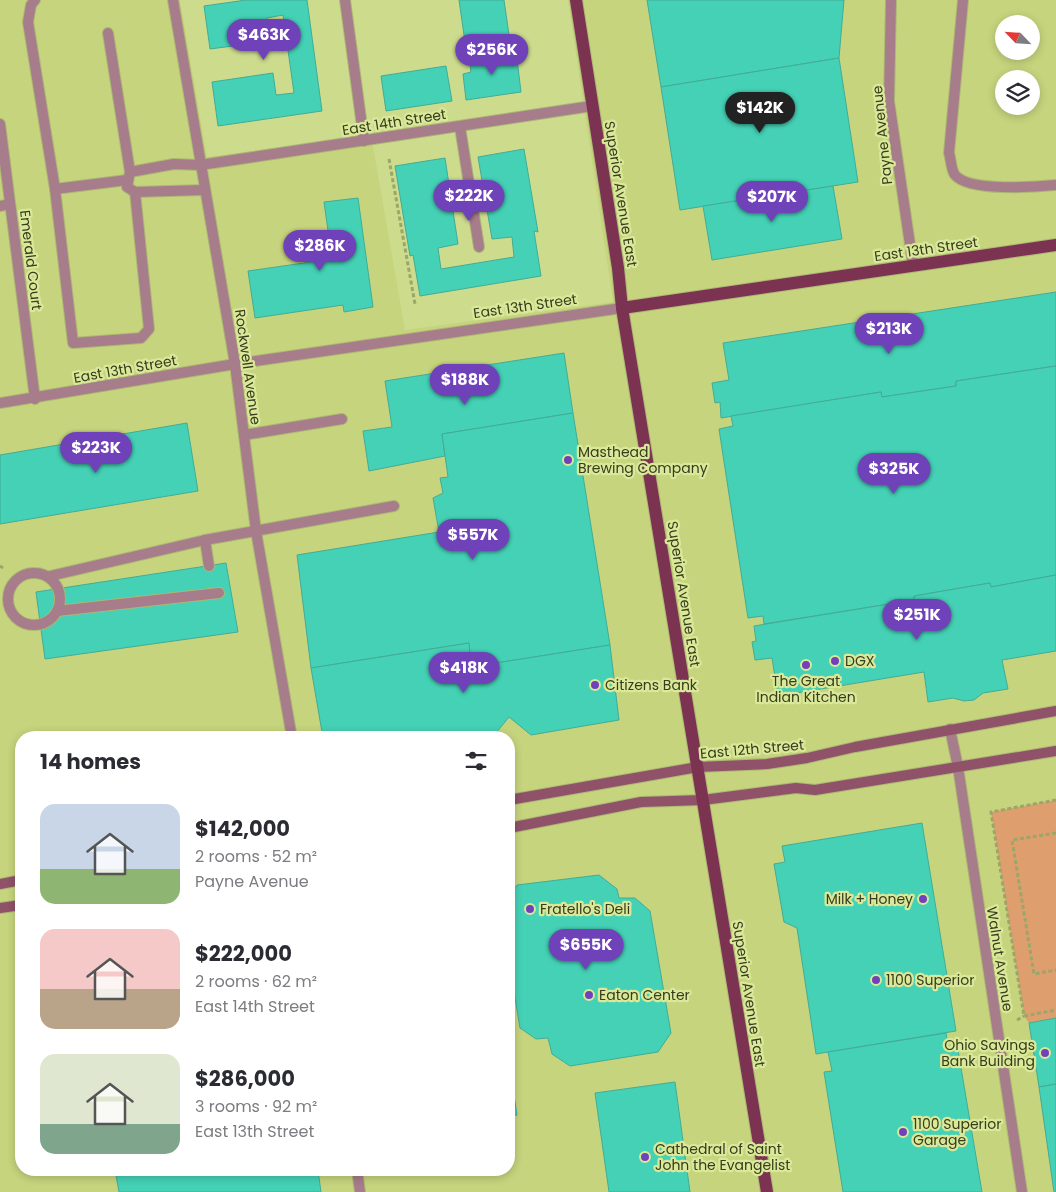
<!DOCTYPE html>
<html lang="en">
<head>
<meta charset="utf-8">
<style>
	:root { --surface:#fff; --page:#f2f2f3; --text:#2b2b33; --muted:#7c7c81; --accent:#7042ba }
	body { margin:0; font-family:Poppins,sans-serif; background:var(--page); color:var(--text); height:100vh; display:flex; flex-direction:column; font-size:19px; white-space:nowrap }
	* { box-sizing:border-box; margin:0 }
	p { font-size:16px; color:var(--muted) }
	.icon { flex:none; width:28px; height:28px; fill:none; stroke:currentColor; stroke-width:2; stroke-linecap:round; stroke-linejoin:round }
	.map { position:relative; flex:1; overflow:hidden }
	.sheet { position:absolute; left:15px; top:731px; width:500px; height:445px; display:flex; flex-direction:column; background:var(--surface); border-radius:20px; box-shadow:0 2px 8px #0003 }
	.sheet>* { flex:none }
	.needle { width:32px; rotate:295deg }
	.tools { position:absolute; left:995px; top:15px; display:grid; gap:10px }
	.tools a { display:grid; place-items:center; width:45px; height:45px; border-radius:50%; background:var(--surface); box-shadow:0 2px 8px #0003; font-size:25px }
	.price { position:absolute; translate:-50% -42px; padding:0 11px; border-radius:18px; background:var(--accent); color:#fff; font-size:16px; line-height:32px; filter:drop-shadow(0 1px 2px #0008) }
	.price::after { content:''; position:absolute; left:50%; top:30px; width:15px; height:11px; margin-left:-8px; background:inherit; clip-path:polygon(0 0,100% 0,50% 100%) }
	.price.selected { background:#222; color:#fff }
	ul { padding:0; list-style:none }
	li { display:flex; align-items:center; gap:15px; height:125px; padding:0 25px }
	li span { display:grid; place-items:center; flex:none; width:140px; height:100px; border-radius:15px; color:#555 }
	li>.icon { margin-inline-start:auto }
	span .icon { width:60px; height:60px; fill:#fffc; stroke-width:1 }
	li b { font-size:21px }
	h2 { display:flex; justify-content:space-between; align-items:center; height:60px; padding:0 25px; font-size:21px }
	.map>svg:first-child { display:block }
</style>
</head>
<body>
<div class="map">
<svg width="1056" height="1192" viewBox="0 0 1056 1192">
	<rect width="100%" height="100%" fill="#cddb8d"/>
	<path fill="#c6d47d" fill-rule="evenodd" d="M 0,0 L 180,0 L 207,157 L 371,135 L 405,330 L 613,302 L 568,0 L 1056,0 L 1056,1192 L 0,1192 ZM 1004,24 L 1031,24 L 1031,51 L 1004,51 ZM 1004,79 L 1031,79 L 1031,106 L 1004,106 ZM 21,738 L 509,738 L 509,1170 L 21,1170 Z"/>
	<path fill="#df9e6e" d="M 1056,800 L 1056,1018 L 1029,1023 L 1024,1016 L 991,812 Z"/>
	<g fill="#44d1b5" stroke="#43ac96">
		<path d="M 246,0 L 307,0 L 322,111 L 218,126 L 212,82 L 273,73 L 276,95 L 294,93 L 283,15 L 267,18 L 271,41 L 210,49 L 204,6 Z"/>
		<path d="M 459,0 L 504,0 L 510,42 L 466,49 Z"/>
		<path d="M 647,0 L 844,0 L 839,58 L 661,87 Z"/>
		<path d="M 516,51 L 521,92 L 466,100 L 463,74 L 471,72 L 469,57 Z"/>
		<path d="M 839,58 L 858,182 L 680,210 L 661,87 Z"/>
		<path d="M 446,66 L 452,101 L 386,111 L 381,76 Z"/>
		<path d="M 524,149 L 538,232 L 534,231 L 541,276 L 420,296 L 413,255 L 410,256 L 395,166 L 445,158 L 458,244 L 438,248 L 441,269 L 514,257 L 512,237 L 492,239 L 478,157 Z"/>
		<path d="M 833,186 L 842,239 L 712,260 L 703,206 Z"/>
		<path d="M 358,198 L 373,307 L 344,312 L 343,305 L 255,318 L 248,271 L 332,259 L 324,202 Z"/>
		<path d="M 1056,292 L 1056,366 L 956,381 L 956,386 L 882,397 L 881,392 L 721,418 L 720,402 L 715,403 L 712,383 L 729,380 L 723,343 Z"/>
		<path d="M 564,353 L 573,413 L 442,434 L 445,456 L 369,471 L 363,431 L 392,427 L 385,381 Z"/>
		<path d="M 1056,366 L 1056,575 L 991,587 L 990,583 L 914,596 L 914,600 L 764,624 L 763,616 L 748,618 L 719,429 L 733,426 L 731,416 L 881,392 L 882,397 L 956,386 L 956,381 Z"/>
		<path d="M 573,413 L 610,645 L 471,667 L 469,643 L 311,668 L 297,555 L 439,532 L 433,498 L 443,493 L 440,478 L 448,477 L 442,434 Z"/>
		<path d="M 187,423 L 198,491 L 0,524 L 0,455 Z"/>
		<path d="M 226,563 L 238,632 L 45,659 L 36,592 Z"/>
		<path d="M 1056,575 L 1056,651 L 1002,660 L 1008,689 L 983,693 L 974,700 L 964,701 L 953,698 L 928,702 L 924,672 L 778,696 L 772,658 L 755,660 L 752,642 L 756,641 L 754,626 L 914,600 L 914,596 L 990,583 L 991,587 Z"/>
		<path d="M 469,643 L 471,667 L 610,645 L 619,720 L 531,735 L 509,717 L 492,738 L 323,738 L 311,668 Z"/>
		<path d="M 922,823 L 956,1031 L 816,1054 L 797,928 L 784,922 L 774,864 L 785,862 L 782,846 Z"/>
		<path d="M 599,875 L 617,889 L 619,898 L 635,898 L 650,911 L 671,1033 L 658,1052 L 570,1066 L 552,1054 L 548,1038 L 536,1039 L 520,1028 L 509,962 L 509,897 L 517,885 Z"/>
		<path d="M 1056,1018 L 1056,1084 L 1039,1087 L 1029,1023 Z"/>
		<path d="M 946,1033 L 949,1051 L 958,1050 L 982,1192 L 843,1192 L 824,1072 L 832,1071 L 828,1052 Z"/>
		<path d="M 509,1063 L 517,1115 L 509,1116 Z"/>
		<path d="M 675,1082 L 690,1192 L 609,1192 L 595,1093 Z"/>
		<path d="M 1056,1084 L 1056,1192 L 1054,1192 L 1039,1087 Z"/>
		<path d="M 115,1170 L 318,1170 L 321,1192 L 119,1192 Z"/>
	</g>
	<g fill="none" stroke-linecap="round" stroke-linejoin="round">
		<defs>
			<g id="service">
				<path d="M 35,0 L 31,5 L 28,22 L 55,189"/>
				<path d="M 963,0 L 949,153 C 951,159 951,170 955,175 C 969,192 1036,187 1056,185"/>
				<path d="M 108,33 L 130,172"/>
				<path d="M 0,124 L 35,399"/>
				<path d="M 460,127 L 479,247"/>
				<path d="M 200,165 L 174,164 L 130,172 L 127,187 L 135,192 L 204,190"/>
				<path d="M 127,180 L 55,189 L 73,343 L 141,338 L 149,329 L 135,192"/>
				<path d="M 0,206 L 10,204"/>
				<path d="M 244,435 L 342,419"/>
				<path d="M 209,566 L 205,540 L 394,506"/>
				<circle cx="34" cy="599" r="26"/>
				<path d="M 50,576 L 205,540"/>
				<path d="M 57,611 L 219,593"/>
			</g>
			<g id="minor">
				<path d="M 173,0 L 235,364 L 256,531 L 292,738"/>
				<path d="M 345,0 L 364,141"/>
				<path d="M 200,165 L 592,106"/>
				<path d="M 950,729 L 958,767 L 1022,1192"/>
				<path d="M 357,1170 L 360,1192"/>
			</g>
			<g id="tertiary">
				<path d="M 891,0 L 889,101 L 913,265"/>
				<path d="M 0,403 L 235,364 L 622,308"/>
			</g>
			<g id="secondary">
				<path d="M 509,800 L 698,767 L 767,764 L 807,758 L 855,747 L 1056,711"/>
				<path d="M 509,828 L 641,802 L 703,800 L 796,788 L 815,790 L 1056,751"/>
				<path d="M 0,884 L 21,880"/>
				<path d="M 0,908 L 21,905"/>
			</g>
			<g id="primary">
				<path d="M 576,0 L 618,268 L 622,308 L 767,1192"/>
				<path d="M 622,308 L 1056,245"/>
			</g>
		</defs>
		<use href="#service" stroke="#acb874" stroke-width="12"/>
		<use href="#minor" stroke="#acb874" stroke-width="12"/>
		<use href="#tertiary" stroke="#acb874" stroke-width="12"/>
		<use href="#secondary" stroke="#acb874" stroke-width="12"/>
		<use href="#primary" stroke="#acb874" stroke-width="14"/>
		<g stroke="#9ba668" stroke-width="3" stroke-dasharray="4 2.5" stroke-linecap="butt">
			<path d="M 389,159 L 415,304"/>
			<path d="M 0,566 L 3,568"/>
			<path d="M 1056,800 L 991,812 L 1024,1016 L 1056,1010"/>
			<path d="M 1056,833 L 1012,840 L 1034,974 L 1056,970"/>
			<path d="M 1017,1020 L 1024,1016"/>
		</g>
		<use href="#service" stroke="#a77c8b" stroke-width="10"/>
		<use href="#minor" stroke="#a77c8b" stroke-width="10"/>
		<use href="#tertiary" stroke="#a77c8b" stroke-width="10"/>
		<use href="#secondary" stroke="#8f5269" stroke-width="10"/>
		<use href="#primary" stroke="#7c3251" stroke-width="12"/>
	</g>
	<g fill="#7042ba" stroke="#dae899" stroke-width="2">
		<circle cx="568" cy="460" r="5"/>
		<circle cx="835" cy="661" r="5"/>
		<circle cx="806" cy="665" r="5"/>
		<circle cx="595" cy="685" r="5"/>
		<circle cx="923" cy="899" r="5"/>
		<circle cx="530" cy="909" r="5"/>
		<circle cx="876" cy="980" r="5"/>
		<circle cx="589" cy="995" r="5"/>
		<circle cx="1045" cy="1053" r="5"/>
		<circle cx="903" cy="1132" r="5"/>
		<circle cx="645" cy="1157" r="5"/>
	</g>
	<g text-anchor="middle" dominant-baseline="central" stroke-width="4.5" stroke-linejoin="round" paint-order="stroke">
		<g font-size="14" fill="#373c1c" stroke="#dae899">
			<text transform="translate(394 122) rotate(-9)">East 14th Street</text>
			<text transform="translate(882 135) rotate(-96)">Payne Avenue</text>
			<text transform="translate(621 194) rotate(81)">Superior Avenue East</text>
			<text transform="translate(926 249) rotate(-8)">East 13th Street</text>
			<text transform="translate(31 260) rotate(83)">Emerald Court</text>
			<text transform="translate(525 306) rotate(-8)">East 13th Street</text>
			<text transform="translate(248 367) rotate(82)">Rockwell Avenue</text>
			<text transform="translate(125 369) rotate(-10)">East 13th Street</text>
			<text transform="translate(684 594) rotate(81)">Superior Avenue East</text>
			<text transform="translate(752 749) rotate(-5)">East 12th Street</text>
			<text transform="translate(1000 959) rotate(81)">Walnut Avenue</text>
			<text transform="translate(749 994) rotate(81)">Superior Avenue East</text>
		</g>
		<g font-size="14" fill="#373c1c" stroke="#dae899" text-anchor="start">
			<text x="578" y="452">Masthead<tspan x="578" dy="16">Brewing Company</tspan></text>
			<text x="845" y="661">DGX</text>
			<text x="806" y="681" text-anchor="middle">The Great<tspan x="806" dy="16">Indian Kitchen</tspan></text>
			<text x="605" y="685">Citizens Bank</text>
			<text x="913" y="899" text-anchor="end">Milk + Honey</text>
			<text x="540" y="909">Fratello's Deli</text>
			<text x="886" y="980">1100 Superior</text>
			<text x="599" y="995">Eaton Center</text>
			<text x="1035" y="1045" text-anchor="end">Ohio Savings<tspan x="1035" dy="16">Bank Building</tspan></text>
			<text x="913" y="1124">1100 Superior<tspan x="913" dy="16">Garage</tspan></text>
			<text x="655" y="1149">Cathedral of Saint<tspan x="655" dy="16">John the Evangelist</tspan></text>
		</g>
	</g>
</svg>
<div class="tools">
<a><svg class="needle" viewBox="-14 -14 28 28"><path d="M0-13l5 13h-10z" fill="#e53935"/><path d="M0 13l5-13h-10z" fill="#7c7c81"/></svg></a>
<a><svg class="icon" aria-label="layers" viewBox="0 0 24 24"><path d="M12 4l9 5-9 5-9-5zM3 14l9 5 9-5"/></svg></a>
</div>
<b class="price" style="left:264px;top:61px">$463K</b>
<b class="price" style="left:492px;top:76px">$256K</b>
<b class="price selected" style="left:760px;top:134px">$142K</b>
<b class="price" style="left:469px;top:222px">$222K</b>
<b class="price" style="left:772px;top:223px">$207K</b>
<b class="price" style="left:320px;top:272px">$286K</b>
<b class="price" style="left:889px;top:355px">$213K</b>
<b class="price" style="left:465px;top:406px">$188K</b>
<b class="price" style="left:96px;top:474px">$223K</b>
<b class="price" style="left:894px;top:495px">$325K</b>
<b class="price" style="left:473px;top:561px">$557K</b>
<b class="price" style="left:917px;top:641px">$251K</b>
<b class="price" style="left:464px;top:694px">$418K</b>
<b class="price" style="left:586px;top:971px">$655K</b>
<section class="sheet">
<h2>14 homes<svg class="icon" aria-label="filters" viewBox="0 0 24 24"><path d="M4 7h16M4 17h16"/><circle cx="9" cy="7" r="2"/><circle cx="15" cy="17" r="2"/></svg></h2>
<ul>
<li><span style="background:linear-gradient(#c9d6e8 65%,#8fb573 0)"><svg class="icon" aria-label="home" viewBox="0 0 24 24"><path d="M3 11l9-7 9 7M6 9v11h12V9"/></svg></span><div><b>$142,000</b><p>2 rooms · 52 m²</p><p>Payne Avenue</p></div></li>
<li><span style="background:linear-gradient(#f6c9c9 60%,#b9a48a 0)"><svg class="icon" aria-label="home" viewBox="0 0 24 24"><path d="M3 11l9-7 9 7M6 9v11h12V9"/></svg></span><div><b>$222,000</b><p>2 rooms · 62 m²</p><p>East 14th Street</p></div></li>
<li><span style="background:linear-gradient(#dfe7d0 70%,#7fa58c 0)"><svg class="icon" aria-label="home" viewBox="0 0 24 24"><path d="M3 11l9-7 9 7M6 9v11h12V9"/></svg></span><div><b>$286,000</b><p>3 rooms · 92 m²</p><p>East 13th Street</p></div></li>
</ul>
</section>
</div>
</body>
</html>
